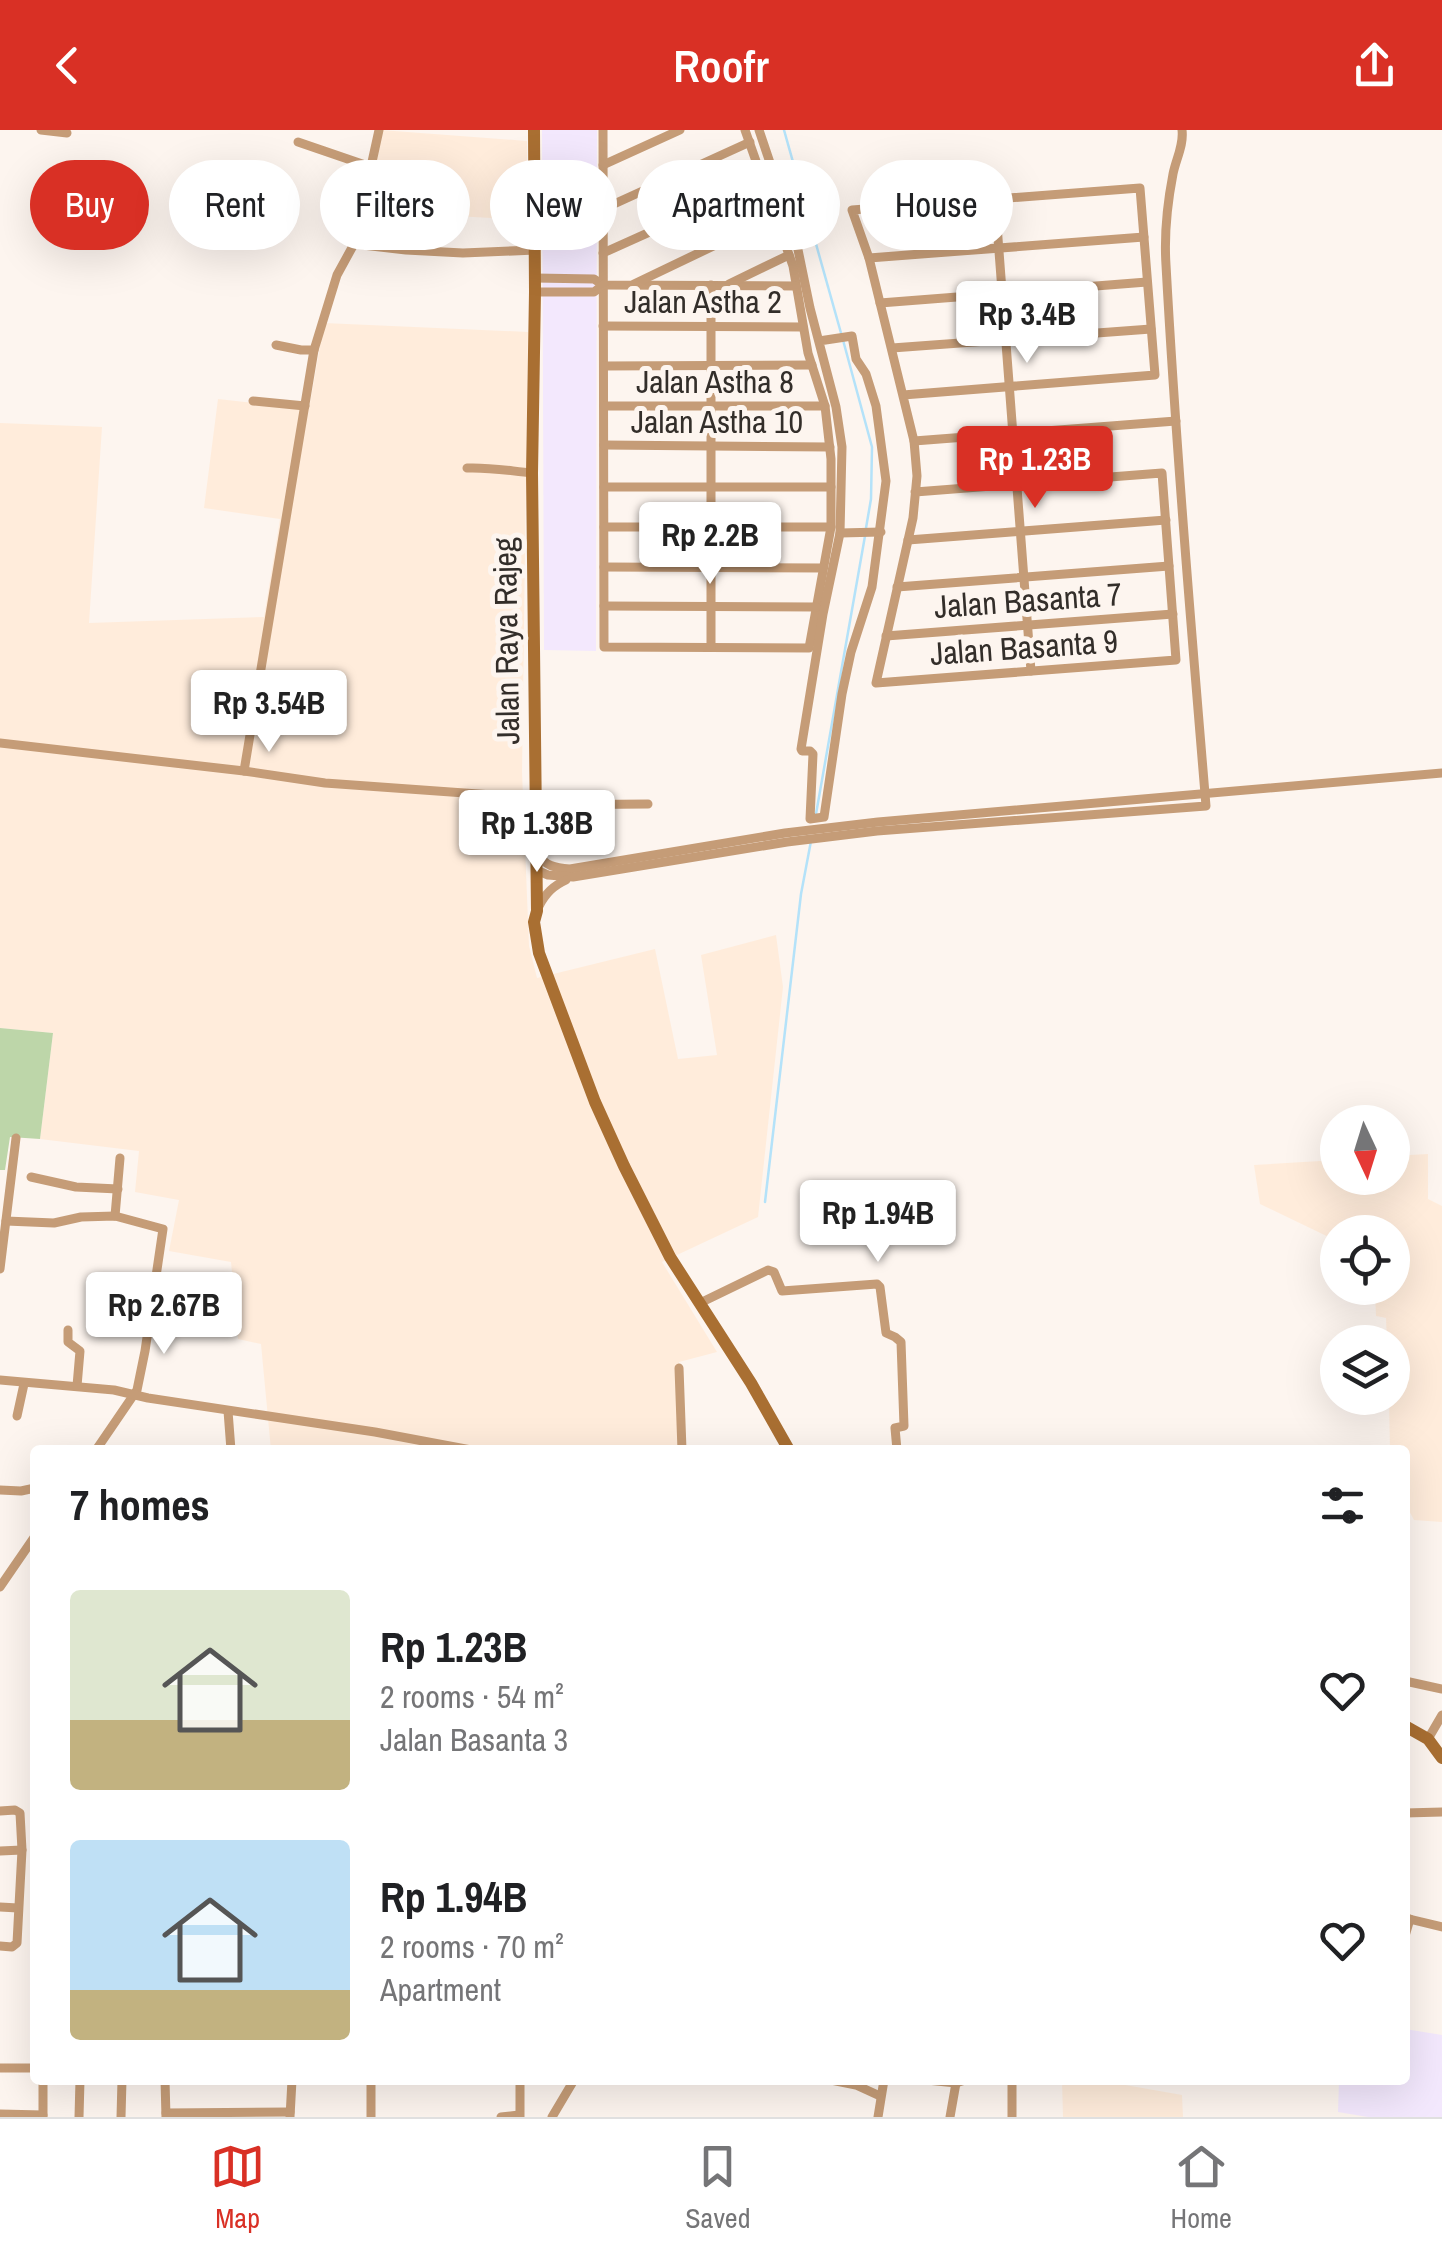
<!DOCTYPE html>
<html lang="en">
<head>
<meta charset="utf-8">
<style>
	:root { --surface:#fff; --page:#f6f6f6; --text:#202124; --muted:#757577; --line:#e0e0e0; --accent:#d93025 }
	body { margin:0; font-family:"Archivo Narrow",sans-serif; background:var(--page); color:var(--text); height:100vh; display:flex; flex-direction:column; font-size:38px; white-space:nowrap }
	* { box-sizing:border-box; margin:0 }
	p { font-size:32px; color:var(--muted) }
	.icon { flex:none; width:55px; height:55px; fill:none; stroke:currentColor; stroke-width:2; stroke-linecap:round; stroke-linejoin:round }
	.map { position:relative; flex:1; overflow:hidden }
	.panel { position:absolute; left:30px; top:1315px; width:1380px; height:640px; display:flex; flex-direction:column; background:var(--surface); border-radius:10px; box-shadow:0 10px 40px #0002 }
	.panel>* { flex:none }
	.hud { position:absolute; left:30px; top:30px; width:1382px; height:90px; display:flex; gap:20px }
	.needle { width:65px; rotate:176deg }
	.buttons { position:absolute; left:1320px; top:975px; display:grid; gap:20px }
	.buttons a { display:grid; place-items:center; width:90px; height:90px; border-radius:50%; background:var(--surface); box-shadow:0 10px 40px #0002; font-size:50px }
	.price { position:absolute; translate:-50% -85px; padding:0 22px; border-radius:10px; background:#fff; color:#222; font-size:32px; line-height:65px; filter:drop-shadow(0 2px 5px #0008) }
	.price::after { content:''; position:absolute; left:50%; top:60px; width:30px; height:22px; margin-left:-15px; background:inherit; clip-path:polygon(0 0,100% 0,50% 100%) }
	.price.selected { background:var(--accent); color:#fff }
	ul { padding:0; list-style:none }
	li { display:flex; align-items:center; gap:30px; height:250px; padding:0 40px }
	li span { display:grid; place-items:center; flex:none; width:280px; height:200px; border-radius:10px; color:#555 }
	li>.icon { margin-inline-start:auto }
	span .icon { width:120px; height:120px; fill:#fffc; stroke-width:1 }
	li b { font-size:42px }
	h2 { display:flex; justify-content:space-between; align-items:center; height:120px; padding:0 40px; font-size:42px }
	.pill { padding:0 35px; border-radius:45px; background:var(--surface); box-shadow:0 10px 40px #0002; font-size:35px; line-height:90px }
	.pill.selected { background:var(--accent); color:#fff }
	header { display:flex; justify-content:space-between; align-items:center; height:130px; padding:0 40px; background:var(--accent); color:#fff; font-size:45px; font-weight:600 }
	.tabs { display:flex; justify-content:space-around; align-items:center; height:140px; border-top:2px solid var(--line); background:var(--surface); font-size:28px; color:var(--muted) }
	.tabs a { display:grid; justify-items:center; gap:5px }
	.tabs .selected { color:var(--accent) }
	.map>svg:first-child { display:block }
</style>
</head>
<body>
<header><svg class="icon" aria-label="back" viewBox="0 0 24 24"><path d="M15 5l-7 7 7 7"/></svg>Roofr<svg class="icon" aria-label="share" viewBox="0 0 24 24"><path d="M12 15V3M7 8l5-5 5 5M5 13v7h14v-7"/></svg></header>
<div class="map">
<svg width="1442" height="1987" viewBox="0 0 1442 1987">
	<rect width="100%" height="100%" fill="#fdf5ef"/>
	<g fill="#f3e8fd">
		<path d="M 542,0 L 597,0 L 596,521 L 544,520 Z"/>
		<path d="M 1405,1899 L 1442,1905 L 1442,1987 L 1368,1987 L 1338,1982 L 1339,1950 L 1405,1950 Z"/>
	</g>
	<g fill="#ffecdb">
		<path d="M 381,0 L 527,11 L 527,90 L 363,81 Z"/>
		<path d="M 324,193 L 528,202 L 522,642 L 529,816 L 537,848 L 655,819 L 678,929 L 717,925 L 701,825 L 776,805 L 783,857 L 758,1087 L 662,1132 L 717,1222 L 679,1232 L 684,1320 L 483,1320 L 448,1312 L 446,1320 L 271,1320 L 261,1214 L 238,1209 L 231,1132 L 169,1121 L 179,1070 L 135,1062 L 139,1021 L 40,1009 L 53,903 L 0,898 L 0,293 L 102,297 L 89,493 L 264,487 L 280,389 L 204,378 L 218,269 L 309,279 Z"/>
		<path d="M 1428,1024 L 1428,1069 L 1442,1076 L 1442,1392 L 1414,1390 L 1405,1373 L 1405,1320 L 1390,1320 L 1389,1268 L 1392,1268 L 1392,1212 L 1387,1212 L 1386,1188 L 1376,1186 L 1375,1163 L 1381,1161 L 1381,1158 L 1392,1158 L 1392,1102 L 1338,1102 L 1337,1111 L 1260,1074 L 1254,1035 L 1337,1030 L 1338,1048 L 1392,1048 L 1393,1026 Z"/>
		<path d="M 1062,1950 L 1097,1950 L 1182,1965 L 1183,1987 L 1063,1987 Z"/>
	</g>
	<path fill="#bdd6a9" d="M 0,898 L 53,903 L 40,1009 L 10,1007 L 5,1040 L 0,1040 Z"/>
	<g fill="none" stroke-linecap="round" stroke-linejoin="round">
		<g stroke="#b4e2f9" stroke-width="2.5">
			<path d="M 784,0 L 841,203"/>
			<path d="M 843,210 L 872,317 L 871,369 L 866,398"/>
			<path d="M 816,684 L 865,406"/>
			<path d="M 765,1072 L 801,764 L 811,711"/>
		</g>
		<g stroke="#c59c77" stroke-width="9">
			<path d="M 41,0 L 67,3"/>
			<path d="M 603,0 L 604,517 L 809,518 L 831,397 L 831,329 L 825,276 L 808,223 L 793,136 L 745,0"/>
			<path d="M 759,0 L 796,110 L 810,178 L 836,277 L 842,317 L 840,403 L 823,484 L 801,619 L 802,621 L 810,621 L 813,624 L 810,689 L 824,687 L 842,564 L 851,522 L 872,457 L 886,351 L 876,276 L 866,244 L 856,229 L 852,206 L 819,211"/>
			<path d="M 298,12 L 371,37"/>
			<path d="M 603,35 L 680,0"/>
			<path d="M 995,69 L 1031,541"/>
			<path d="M 603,79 L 750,12"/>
			<path d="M 354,114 L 406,120 L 463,123 L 535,120"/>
			<path d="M 603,123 L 763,51"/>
			<path d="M 869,128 L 1144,107"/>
			<path d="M 535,148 L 594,149 L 603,155 L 796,156"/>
			<path d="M 634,154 L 776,86"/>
			<path d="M 729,154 L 789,125"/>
			<path d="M 711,155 L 711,517"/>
			<path d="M 535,162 L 594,162 L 603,155"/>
			<path d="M 880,173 L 1147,152"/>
			<path d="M 603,196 L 803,197"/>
			<path d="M 276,215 L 301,220 L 314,220 L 337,145 L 354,114 L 379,0"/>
			<path d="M 892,218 L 1151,199"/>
			<path d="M 604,236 L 812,235"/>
			<path d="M 903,265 L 1155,245 L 1140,58 L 852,80 L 869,128 L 914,311 L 917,346 L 913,388 L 876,553 L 1176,530 L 1162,343 L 915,362"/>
			<path d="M 253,271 L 305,276"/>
			<path d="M 604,276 L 825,276"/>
			<path d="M 914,311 L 1176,291"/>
			<path d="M 604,315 L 830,317"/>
			<path d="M 467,338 C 490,337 510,341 532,343"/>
			<path d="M 604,357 L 831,357"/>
			<path d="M 604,397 L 831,397"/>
			<path d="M 840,403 L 881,402"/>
			<path d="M 908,410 L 1166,390"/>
			<path d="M 604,437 L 823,438"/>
			<path d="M 897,457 L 1169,436"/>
			<path d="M 604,476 L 816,477"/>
			<path d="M 886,506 L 1173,484"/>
			<path d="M 0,613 L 244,641 L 325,653 L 535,668"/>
			<path d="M 244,641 L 314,220"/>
			<path d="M 535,675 L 648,674"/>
			<path d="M 536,723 C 546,736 554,738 570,739 L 785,703 L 878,692 L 1442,643"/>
			<path d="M 536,740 L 548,745 L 573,747 L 787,712 L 877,701 L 1206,676 C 1191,496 1176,316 1166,135 C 1164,104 1167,75 1173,44 C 1176,29 1184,15 1182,0"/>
			<path d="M 539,776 C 546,763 553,756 566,750"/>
			<path d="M 31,1047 L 76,1057 L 118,1059"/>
			<path d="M 115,1086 L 120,1028"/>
			<path d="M 6,1091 L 54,1093 L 81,1087 L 115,1086 L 163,1099 L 145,1221 L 137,1260 L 96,1320"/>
			<path d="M 0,1139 L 16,1008"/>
			<path d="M 700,1173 L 768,1140 L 774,1142 L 782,1161 L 877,1154 L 880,1157 L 886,1203 L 895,1207 L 901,1212 L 904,1296 L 895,1298 L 897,1320"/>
			<path d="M 68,1200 L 68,1212 L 80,1221 L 77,1256"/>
			<path d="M 679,1238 L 682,1320"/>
			<path d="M 0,1250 L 114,1260 L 148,1268 L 375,1302 L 471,1320"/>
			<path d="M 228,1281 L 231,1320"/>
			<path d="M 17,1286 L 24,1254"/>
			<path d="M 0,1360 L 21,1361 L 35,1358"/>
			<path d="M 0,1457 L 35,1406"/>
			<path d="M 1405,1551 L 1442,1559"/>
			<path d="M 1428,1609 L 1442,1585"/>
			<path d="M 0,1681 L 15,1680 L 20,1683 L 22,1720 L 17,1813 L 12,1817 L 0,1816"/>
			<path d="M 1405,1683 L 1442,1682"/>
			<path d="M 0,1721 L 22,1720"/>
			<path d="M 0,1777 L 18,1778"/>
			<path d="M 1405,1788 L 1442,1797"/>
			<path d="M 1405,1806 L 1410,1789"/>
			<path d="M 0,1938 L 35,1938"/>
			<path d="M 165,1950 L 166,1987"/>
			<path d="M 371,1950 L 371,1987"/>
			<path d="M 831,1950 L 856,1955 L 880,1966"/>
			<path d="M 927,1950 L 956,1953 L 965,1950"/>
			<path d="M 1012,1950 L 1012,1987"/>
			<path d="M 166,1983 L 290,1982"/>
			<path d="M 0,1984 L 43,1985"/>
			<path d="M 43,1987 L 43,1950"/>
			<path d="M 79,1987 L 80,1950"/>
			<path d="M 121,1987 L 122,1950"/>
			<path d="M 290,1987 L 292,1950"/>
			<path d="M 501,1987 L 519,1985"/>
			<path d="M 520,1987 L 520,1950"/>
			<path d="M 552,1987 L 574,1950"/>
			<path d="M 878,1987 L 884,1950"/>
			<path d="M 950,1987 L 956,1953"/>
		</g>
		<g stroke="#a96f32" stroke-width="12">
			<path d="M 534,0 L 535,162 L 532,343 L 537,781 L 534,792 L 539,823 L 595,972 L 624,1036 L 670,1127 L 751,1253 L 789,1320"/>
			<path d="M 1405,1596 L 1428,1609 L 1442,1628"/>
		</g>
	</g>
	<g text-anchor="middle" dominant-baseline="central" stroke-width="10" stroke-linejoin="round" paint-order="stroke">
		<g font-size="32" fill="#332e2a" stroke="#fdf5ef">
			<text x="703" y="171">Jalan Astha 2</text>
			<text x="715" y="251">Jalan Astha 8</text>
			<text x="717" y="291">Jalan Astha 10</text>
			<text transform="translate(1028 470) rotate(-4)">Jalan Basanta 7</text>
			<text transform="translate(506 511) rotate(-91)">Jalan Raya Rajeg</text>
			<text transform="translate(1024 517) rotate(-4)">Jalan Basanta 9</text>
		</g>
	</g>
</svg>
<div class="buttons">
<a><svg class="needle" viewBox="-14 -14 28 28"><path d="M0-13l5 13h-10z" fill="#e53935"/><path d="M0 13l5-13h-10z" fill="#757577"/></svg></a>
<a><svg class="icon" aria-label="locate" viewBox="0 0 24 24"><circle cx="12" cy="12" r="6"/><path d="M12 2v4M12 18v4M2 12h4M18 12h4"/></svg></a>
<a><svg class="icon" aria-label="layers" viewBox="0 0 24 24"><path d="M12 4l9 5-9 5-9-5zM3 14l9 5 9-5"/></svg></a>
</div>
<b class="price" style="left:1027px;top:236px">Rp 3.4B</b>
<b class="price selected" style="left:1035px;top:381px">Rp 1.23B</b>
<b class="price" style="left:710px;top:457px">Rp 2.2B</b>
<b class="price" style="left:269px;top:625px">Rp 3.54B</b>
<b class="price" style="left:537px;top:745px">Rp 1.38B</b>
<b class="price" style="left:878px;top:1135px">Rp 1.94B</b>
<b class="price" style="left:164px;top:1227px">Rp 2.67B</b>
<div class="hud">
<a class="pill selected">Buy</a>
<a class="pill">Rent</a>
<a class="pill">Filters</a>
<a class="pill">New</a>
<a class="pill">Apartment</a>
<a class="pill">House</a>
</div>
<section class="panel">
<h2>7 homes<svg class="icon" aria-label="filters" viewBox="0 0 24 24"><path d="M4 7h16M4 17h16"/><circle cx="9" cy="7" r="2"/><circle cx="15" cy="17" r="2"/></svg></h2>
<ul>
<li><span style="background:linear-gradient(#dfe7d0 65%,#c2b280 0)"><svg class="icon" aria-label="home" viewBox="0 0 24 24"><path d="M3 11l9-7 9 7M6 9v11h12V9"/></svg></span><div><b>Rp 1.23B</b><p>2 rooms · 54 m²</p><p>Jalan Basanta 3</p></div><svg class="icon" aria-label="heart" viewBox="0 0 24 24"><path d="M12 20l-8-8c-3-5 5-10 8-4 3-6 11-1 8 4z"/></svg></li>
<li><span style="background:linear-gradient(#bfe0f5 75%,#c2b280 0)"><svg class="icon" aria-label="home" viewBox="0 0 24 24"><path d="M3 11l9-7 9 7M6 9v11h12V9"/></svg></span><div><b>Rp 1.94B</b><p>2 rooms · 70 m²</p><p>Apartment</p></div><svg class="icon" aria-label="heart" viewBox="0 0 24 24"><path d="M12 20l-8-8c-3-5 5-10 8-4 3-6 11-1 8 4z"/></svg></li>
</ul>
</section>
</div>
<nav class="tabs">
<a class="selected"><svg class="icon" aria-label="map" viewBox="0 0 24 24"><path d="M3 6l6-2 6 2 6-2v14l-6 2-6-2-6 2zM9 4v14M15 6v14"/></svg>Map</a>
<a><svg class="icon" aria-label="saved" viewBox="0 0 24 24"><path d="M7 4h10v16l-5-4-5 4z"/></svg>Saved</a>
<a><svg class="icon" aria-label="home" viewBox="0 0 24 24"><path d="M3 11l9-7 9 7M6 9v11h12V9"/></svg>Home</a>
</nav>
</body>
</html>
